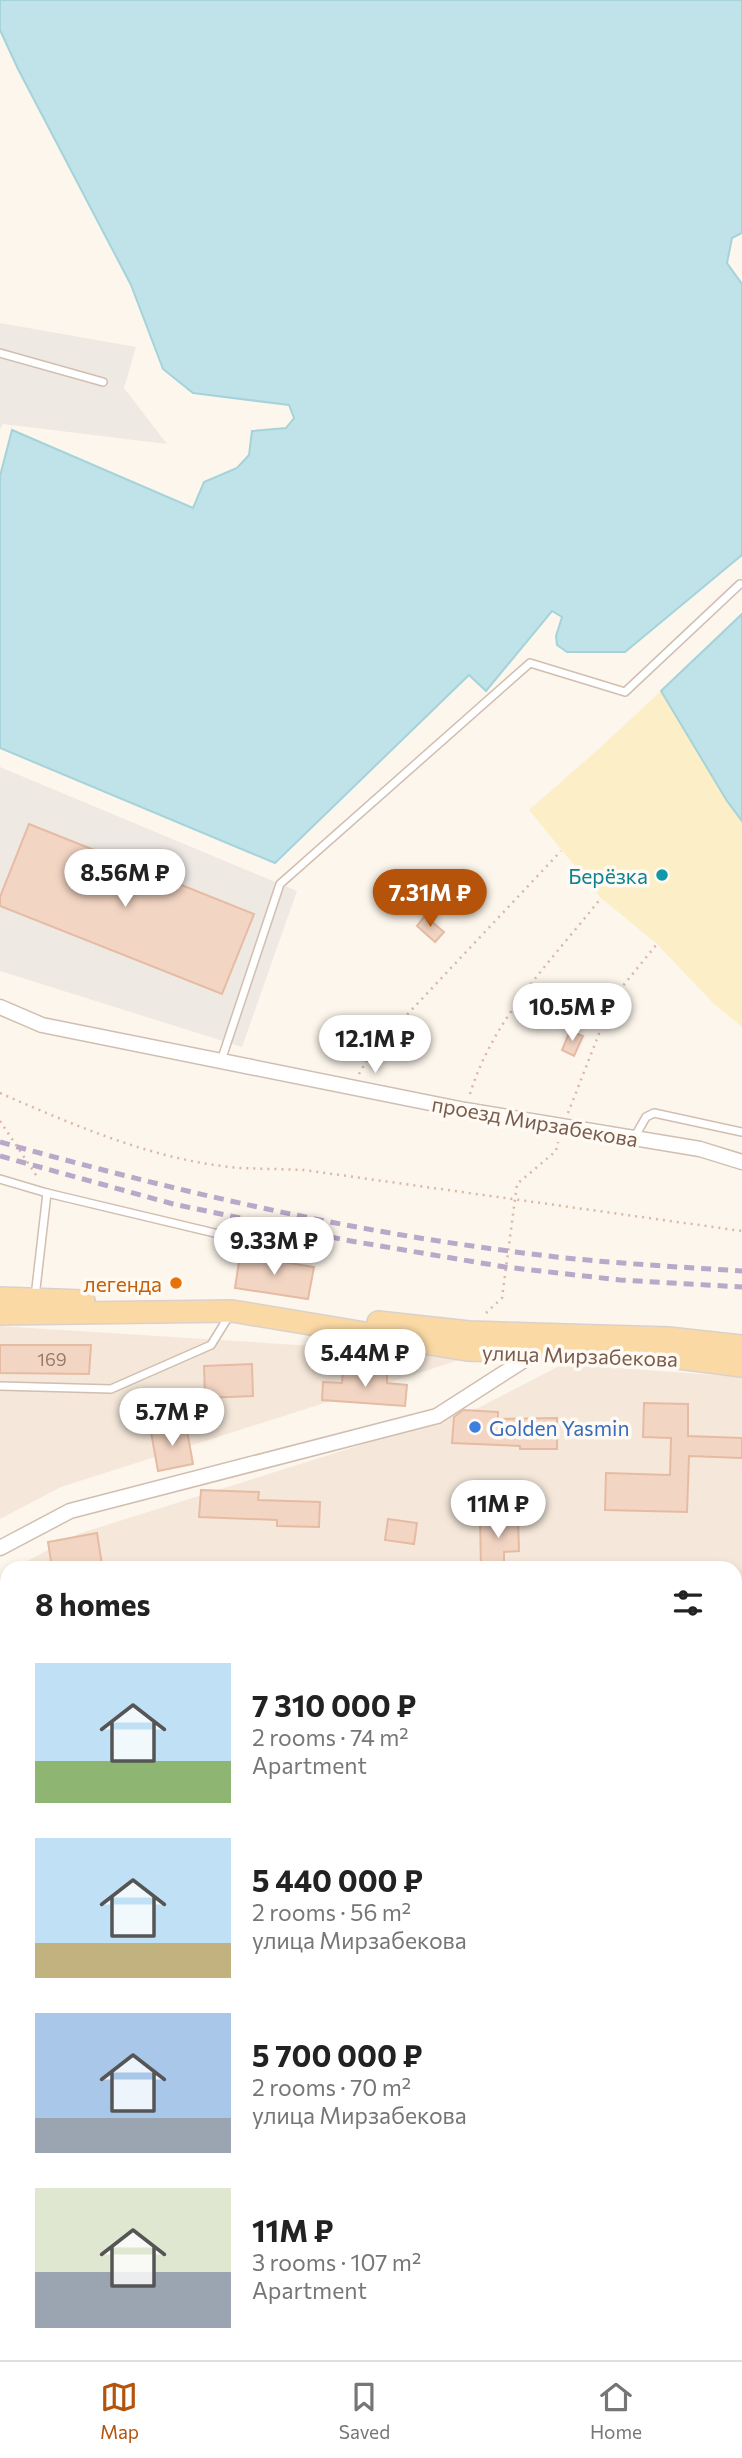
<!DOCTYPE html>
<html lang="en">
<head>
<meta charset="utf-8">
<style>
	:root { --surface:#fff; --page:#f6f6f6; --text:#222; --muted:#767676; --line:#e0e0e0; --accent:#b45309 }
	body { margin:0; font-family:Commissioner,sans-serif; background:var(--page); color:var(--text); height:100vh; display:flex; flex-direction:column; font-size:26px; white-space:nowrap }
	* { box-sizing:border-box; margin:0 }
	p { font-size:23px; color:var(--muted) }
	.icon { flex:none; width:38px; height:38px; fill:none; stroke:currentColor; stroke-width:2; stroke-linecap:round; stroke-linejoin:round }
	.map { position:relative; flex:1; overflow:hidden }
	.sheet { position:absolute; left:0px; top:1561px; width:742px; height:800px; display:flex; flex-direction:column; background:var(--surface); border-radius:21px 21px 0 0; box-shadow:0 4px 10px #0003 }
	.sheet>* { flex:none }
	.price { position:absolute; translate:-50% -60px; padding:0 16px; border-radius:24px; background:#fff; color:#222; font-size:23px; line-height:46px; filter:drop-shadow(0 2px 4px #0008) }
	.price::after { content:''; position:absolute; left:50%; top:42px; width:21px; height:16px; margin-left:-10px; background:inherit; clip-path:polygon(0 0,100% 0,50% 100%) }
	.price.current { background:var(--accent); color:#fff }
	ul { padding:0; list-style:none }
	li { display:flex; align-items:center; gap:21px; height:175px; padding:0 35px }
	li span { display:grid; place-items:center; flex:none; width:196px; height:140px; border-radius:0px; color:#555 }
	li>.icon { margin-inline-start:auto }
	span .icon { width:84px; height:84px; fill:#fffc; stroke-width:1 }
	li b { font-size:30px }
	h2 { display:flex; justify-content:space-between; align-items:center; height:84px; padding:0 35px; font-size:30px }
	.dock { display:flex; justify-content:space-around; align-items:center; height:98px; border-top:2px solid var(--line); background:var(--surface); font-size:19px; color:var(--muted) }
	.dock a { display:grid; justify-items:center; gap:4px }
	.dock .current { color:var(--accent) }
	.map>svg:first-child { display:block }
</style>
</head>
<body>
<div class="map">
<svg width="742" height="2360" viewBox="0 0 742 2360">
	<rect width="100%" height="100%" fill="#fdf6ec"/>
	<g fill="#f5e8da">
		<path d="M 0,1326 L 472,1356 L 61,1487 L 0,1519 Z"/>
		<path d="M 563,1364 L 742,1377 L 742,1914 L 735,1913 L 735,1568 L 14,1568 L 78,1534 L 478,1408 Z"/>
		<path d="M 7,1572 L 7,1624 L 0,1621 L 0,1577 Z"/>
		<path d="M 0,1674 L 7,1675 L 7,1801 L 0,1802 Z"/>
		<path d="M 7,1852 L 7,2319 L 0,2319 L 0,1853 Z"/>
		<path d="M 735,1962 L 742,1963 L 742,2334 L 735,2334 Z"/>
	</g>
	<g fill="#efe9e4">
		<path d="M 0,323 L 136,347 L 124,388 L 167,444 L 3,424 L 0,429 Z"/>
		<path d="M 0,767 L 297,891 L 242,1047 L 0,971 Z"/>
	</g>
	<path fill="#f3e8fa" d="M 7,2047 L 7,2282 L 0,2282 L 0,2048 Z"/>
	<path fill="#d8ecc9" d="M 742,1616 L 742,1914 L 735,1913 L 735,1617 Z"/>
	<path fill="#fcefc7" d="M 661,691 L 727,801 L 742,821 L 742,1027 L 714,1004 L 657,944 L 601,898 L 529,810 L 602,746 Z"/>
	<g fill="#bfe3e8" stroke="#a5d3da" stroke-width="2">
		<path d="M 0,0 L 742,0 L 742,233 L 732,238 L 727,263 L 742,284 L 742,555 L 625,652 L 567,652 L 557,645 L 556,636 L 562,617 L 552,611 L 486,691 L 469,675 L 275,863 L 0,748 L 0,476 L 12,430 L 193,508 L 204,482 L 237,468 L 249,455 L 252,431 L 286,428 L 294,418 L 289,405 L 193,393 L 163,369 L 131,285 L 18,69 L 0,30 Z"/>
		<path d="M 742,614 L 742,821 L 727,801 L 661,691 Z"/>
	</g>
	<g fill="#f3d5c3" stroke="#e6bba3" stroke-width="2">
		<path d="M 29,824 L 254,914 L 222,994 L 0,906 L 0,897 Z"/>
		<path d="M 425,916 L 444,932 L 435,942 L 417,926 Z"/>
		<path d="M 570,1031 L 583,1036 L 574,1056 L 562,1050 Z"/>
		<path d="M 240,1255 L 314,1267 L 308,1299 L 235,1288 Z"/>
		<path d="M 0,1345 L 91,1345 L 89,1374 L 0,1373 Z"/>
		<path d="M 252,1364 L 253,1396 L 205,1398 L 204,1366 Z"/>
		<path d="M 343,1370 L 387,1373 L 387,1383 L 407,1385 L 405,1406 L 322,1400 L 323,1382 L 342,1383 Z"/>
		<path d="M 644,1403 L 688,1404 L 688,1436 L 742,1438 L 742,1458 L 689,1456 L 687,1512 L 605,1510 L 606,1473 L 670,1475 L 671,1438 L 643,1437 Z"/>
		<path d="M 463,1410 L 498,1412 L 498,1419 L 557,1418 L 557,1449 L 520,1449 L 520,1446 L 452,1443 L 454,1417 Z"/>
		<path d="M 186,1425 L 193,1464 L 158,1471 L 151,1432 Z"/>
		<path d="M 201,1490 L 259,1492 L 258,1500 L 320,1502 L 319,1527 L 277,1526 L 277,1520 L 199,1517 Z"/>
		<path d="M 518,1517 L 519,1551 L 504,1552 L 504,1568 L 481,1568 L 480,1518 Z"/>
		<path d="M 388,1519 L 417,1523 L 414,1544 L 385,1540 Z"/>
		<path d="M 97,1533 L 102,1565 L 81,1568 L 52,1568 L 48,1542 Z"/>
	</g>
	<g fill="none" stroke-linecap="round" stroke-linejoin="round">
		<defs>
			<g id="lane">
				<path d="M 0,353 L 103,382"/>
				<path d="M 221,1061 L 280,884 L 530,663 L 625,692 L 740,584"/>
				<path d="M 634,1138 L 646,1117 L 654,1113 L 742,1132"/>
				<path d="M 0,1179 L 47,1193 L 290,1251"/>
				<path d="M 35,1297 L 47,1193"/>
				<path d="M 0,1386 L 111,1389 L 211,1345 L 229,1316"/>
				<path d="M 0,1646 L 7,1649"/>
				<path d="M 737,1673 L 742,1724"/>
				<path d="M 735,1759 L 742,1759"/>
				<path d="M 735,2037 L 742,2039"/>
			</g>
			<g id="street">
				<path d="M 0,1007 L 42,1025 L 465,1110 L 700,1149 L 742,1162"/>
				<path d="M 0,1548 L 70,1511 L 437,1416 L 535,1353"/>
				<path d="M 0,1826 L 7,1826"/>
				<path d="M 735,1937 L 742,1938"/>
			</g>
			<g id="secondary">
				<path d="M 0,2343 L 7,2343"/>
				<path d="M 666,2354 L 712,2360"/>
				<path d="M 706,2354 L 742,2359"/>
			</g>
			<g id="primary">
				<path d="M 0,1298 L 84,1301"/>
				<path d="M 0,1314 L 232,1311 L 467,1350 L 654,1355 L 742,1366"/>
				<path d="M 378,1322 L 469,1332 L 668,1338 L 742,1346"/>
			</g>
		</defs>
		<use href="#lane" stroke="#d1beb0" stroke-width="10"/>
		<use href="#street" stroke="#d1beb0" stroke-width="17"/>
		<use href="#secondary" stroke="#d6c0b0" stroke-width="22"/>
		<use href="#primary" stroke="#dad1cd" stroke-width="24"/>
		<g stroke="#d9b8a5" stroke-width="2.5" stroke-dasharray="2 5" stroke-linecap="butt">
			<path d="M 359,1074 L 371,1053 L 561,851"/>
			<path d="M 0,1093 C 76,1126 156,1161 240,1168 C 261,1169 283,1169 304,1170 L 742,1231"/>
			<path d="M 470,1094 C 493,1018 553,959 601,898"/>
			<path d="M 568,1113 L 613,998 L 657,944"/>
			<path d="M 0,1121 L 38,1178"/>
			<path d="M 486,1313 L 502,1298 L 517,1184 L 556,1151 L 558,1142"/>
		</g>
		<use href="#lane" stroke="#fff" stroke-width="7"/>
		<use href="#street" stroke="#fff" stroke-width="14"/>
		<use href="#secondary" stroke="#fff" stroke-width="19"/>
		<use href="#primary" stroke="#fbd9a5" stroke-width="21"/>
		<g stroke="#b9a8c9" stroke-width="5" stroke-dasharray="10 7" stroke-linecap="butt">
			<path d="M 0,1142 C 167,1189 337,1229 509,1251 C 586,1262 664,1266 742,1271"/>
			<path d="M 0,1156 L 173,1204 L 345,1240 L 505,1267 L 620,1280 L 742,1287"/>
		</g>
	</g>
	<circle fill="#0f9aa8" stroke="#fffaf3" stroke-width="2.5" cx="662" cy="875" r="7"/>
	<circle fill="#e8710a" stroke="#fffaf3" stroke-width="2.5" cx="176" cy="1283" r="7"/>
	<circle fill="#3f7fe0" stroke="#fffaf3" stroke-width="2.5" cx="475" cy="1427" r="7"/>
	<g text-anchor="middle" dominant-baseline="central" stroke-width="7" stroke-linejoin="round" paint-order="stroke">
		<g font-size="18" fill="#987a6a">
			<text x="52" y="1359">169</text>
		</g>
		<g font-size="21" fill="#0d838f" stroke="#fffaf3" text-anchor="end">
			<text x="648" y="875">Берёзка</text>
		</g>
		<g font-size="21" fill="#7a5c4d" stroke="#fffaf3">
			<text transform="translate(535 1121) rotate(10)">проезд Мирзабекова</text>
			<text transform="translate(580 1355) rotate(2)">улица Мирзабекова</text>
		</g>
		<g font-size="21" fill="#c56008" stroke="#fffaf3" text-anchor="end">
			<text x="162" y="1283">легенда</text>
		</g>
		<g font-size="21" fill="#366cbe" stroke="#fffaf3" text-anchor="start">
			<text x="489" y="1427">Golden Yasmin</text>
		</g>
	</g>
</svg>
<b class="price" style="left:125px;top:909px">8.56M ₽</b>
<b class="price current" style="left:430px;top:929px">7.31M ₽</b>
<b class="price" style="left:572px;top:1043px">10.5M ₽</b>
<b class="price" style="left:375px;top:1075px">12.1M ₽</b>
<b class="price" style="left:274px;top:1277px">9.33M ₽</b>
<b class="price" style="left:365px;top:1389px">5.44M ₽</b>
<b class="price" style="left:172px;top:1448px">5.7M ₽</b>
<b class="price" style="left:498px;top:1540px">11M ₽</b>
<section class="sheet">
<h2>8 homes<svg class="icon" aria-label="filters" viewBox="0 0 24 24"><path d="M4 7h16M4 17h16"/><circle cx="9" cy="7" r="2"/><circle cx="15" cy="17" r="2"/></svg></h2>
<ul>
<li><span style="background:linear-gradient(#bfe0f5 70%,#8fb573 0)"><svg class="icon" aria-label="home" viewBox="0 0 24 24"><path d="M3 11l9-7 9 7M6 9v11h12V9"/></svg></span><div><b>7 310 000 ₽</b><p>2 rooms · 74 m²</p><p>Apartment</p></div></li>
<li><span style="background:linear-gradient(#bfe0f5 75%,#c2b280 0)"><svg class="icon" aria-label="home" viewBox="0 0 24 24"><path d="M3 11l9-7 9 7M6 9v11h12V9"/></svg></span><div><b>5 440 000 ₽</b><p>2 rooms · 56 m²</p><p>улица Мирзабекова</p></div></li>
<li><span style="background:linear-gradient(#a9c7e8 75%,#9aa5b1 0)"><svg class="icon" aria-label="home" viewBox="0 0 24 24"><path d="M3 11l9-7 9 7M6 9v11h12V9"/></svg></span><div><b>5 700 000 ₽</b><p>2 rooms · 70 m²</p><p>улица Мирзабекова</p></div></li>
<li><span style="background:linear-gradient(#dfe7d0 60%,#9aa5b1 0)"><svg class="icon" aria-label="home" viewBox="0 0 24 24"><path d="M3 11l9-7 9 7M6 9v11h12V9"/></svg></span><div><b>11M ₽</b><p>3 rooms · 107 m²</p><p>Apartment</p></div></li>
</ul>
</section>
</div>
<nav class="dock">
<a class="current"><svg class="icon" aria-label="map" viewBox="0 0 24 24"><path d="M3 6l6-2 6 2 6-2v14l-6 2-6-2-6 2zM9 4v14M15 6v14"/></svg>Map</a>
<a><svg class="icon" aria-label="saved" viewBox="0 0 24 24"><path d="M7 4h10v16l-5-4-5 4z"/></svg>Saved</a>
<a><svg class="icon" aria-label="home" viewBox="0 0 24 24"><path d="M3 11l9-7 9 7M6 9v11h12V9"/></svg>Home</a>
</nav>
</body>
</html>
